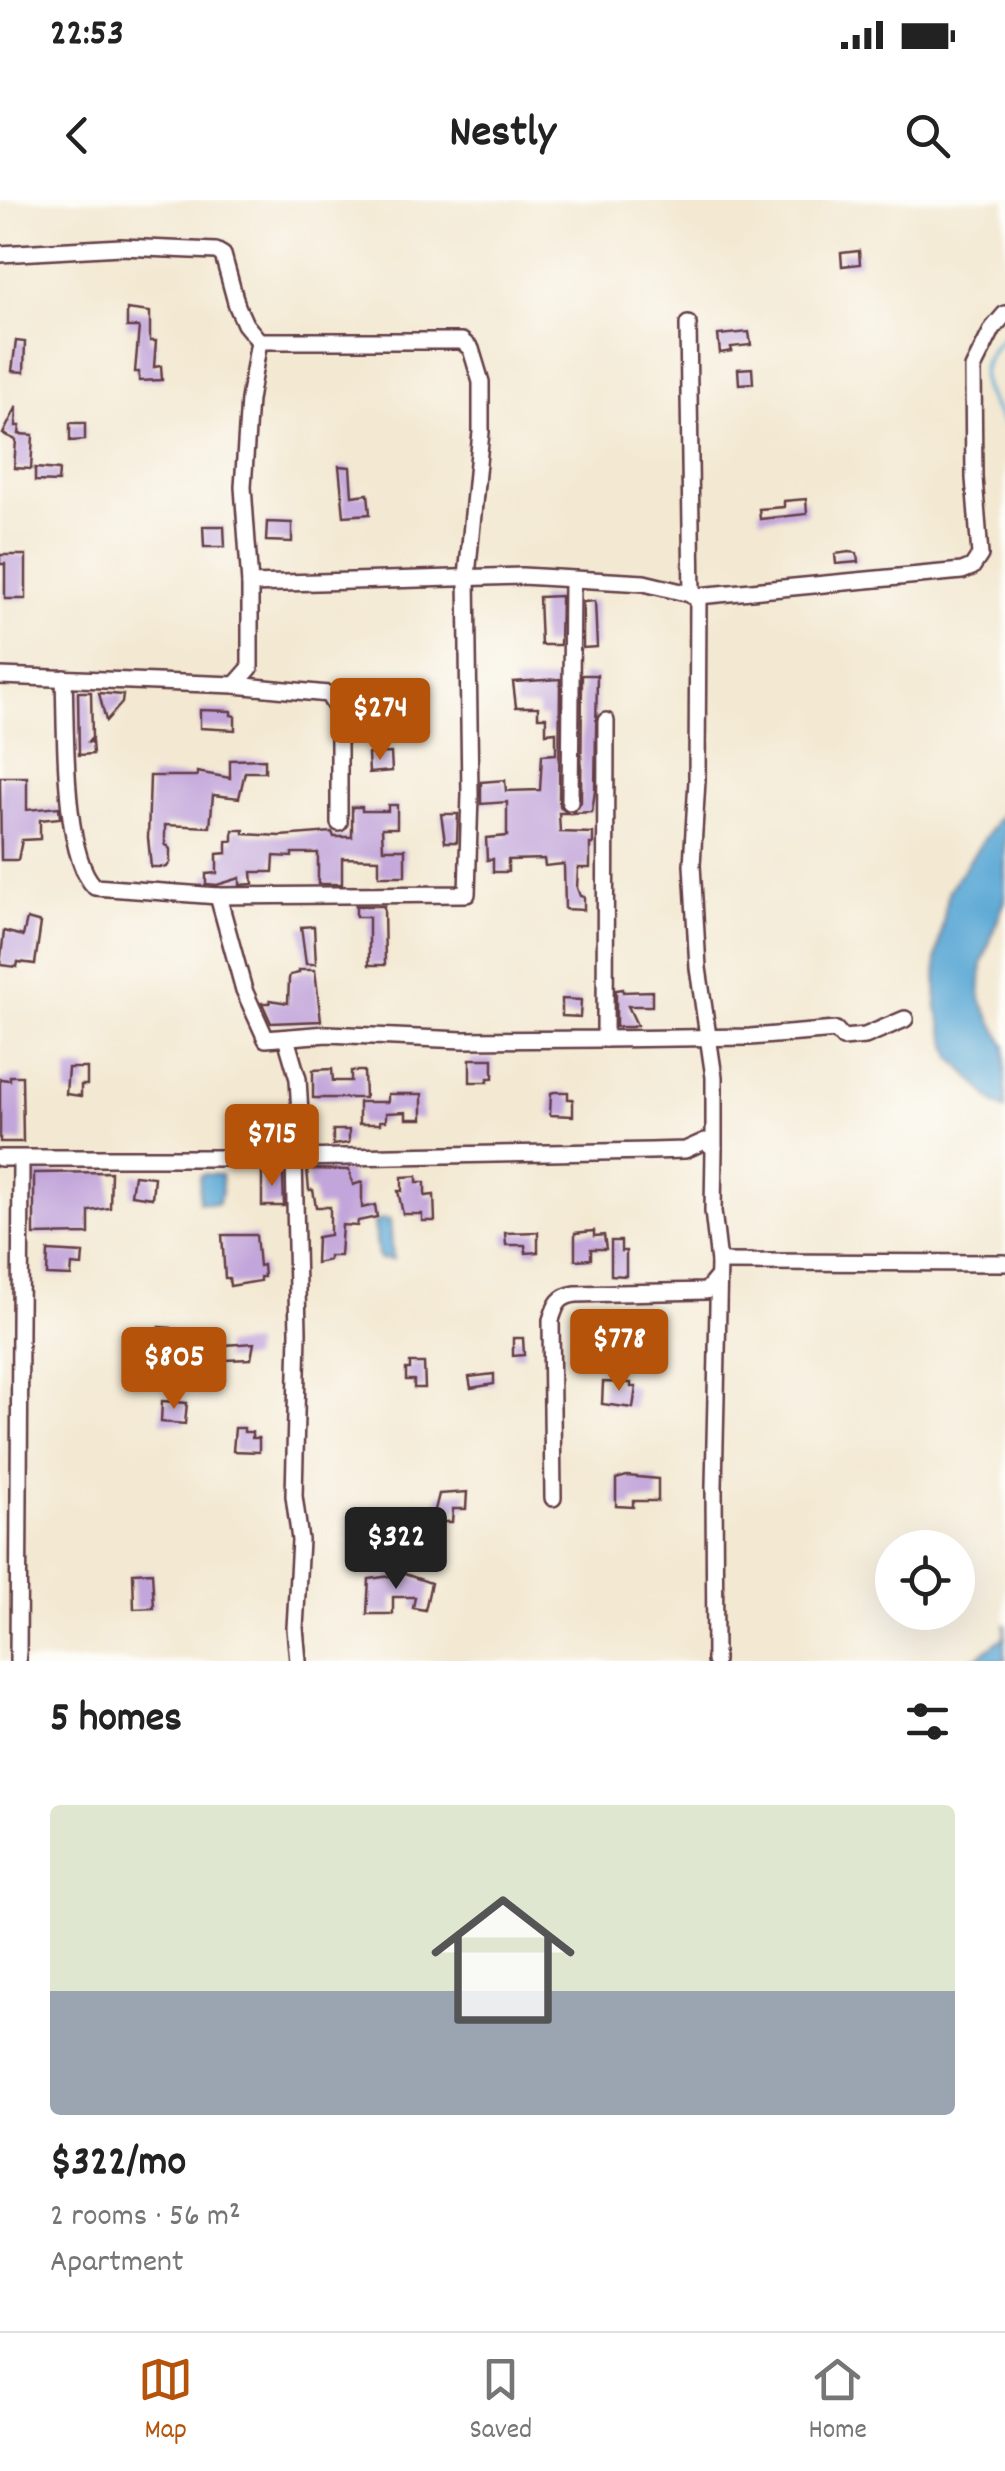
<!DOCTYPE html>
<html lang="en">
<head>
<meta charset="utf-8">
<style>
	:root { --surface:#fff; --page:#f6f6f6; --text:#222; --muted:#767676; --line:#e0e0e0; --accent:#b45309 }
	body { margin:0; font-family:Dekko,sans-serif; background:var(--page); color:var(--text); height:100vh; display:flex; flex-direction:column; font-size:38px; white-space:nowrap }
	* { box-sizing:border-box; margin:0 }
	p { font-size:32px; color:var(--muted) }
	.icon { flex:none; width:55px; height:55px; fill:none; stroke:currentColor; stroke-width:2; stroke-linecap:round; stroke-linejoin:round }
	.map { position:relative; height:1461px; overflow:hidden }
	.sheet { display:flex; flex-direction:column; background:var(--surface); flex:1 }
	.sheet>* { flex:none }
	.tools { position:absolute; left:875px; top:1330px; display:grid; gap:20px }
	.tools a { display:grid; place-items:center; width:100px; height:100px; border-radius:50%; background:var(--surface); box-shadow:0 10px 40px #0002; font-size:50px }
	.price { position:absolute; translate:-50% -85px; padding:0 22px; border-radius:10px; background:var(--accent); color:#fff; font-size:32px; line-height:65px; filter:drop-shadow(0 2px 5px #0008) }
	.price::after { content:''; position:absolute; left:50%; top:60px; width:30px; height:22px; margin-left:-15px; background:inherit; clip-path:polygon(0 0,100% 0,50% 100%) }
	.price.on { background:#222; color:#fff }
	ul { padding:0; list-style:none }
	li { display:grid; align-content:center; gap:20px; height:530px; padding:0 50px }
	li span { display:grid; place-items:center; height:310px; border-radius:10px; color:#555 }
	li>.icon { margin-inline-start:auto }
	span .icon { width:180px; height:180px; fill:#fffc; stroke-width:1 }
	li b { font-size:42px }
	h2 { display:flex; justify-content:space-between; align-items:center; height:120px; padding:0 50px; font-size:42px }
	.status { display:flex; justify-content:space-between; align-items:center; height:70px; padding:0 50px; background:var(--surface); direction:ltr }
	.status svg { height:28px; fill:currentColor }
	header { display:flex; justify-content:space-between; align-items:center; height:130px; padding:0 50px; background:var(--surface); font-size:45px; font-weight:700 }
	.tab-bar { display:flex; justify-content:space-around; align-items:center; height:140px; border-top:2px solid var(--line); background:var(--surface); font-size:28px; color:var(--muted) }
	.tab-bar a { display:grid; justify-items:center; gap:5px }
	.tab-bar .on { color:var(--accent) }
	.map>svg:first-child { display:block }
</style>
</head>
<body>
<div class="status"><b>22:53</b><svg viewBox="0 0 49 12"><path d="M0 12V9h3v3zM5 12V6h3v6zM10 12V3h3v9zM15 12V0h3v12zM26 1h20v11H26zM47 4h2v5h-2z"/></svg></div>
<header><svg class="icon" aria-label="back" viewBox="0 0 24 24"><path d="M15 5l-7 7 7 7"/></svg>Nestly<svg class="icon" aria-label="search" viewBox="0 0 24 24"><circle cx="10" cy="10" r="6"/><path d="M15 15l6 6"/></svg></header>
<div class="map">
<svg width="1005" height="1461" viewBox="0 0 1005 1461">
	<rect width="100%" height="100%" fill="#fdfcf7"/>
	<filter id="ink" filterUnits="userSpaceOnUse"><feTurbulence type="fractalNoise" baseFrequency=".01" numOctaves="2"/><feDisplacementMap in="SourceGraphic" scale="20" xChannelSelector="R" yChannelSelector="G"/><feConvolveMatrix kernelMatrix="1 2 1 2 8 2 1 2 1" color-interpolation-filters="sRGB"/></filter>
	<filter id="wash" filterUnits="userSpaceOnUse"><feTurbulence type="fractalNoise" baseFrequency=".0048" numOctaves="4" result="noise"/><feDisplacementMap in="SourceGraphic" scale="40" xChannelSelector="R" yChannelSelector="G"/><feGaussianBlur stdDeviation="2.25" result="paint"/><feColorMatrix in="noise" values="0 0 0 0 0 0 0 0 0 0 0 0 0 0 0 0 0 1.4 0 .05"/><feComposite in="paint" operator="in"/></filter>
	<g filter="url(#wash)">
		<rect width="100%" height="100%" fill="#f3e8d1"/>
		<g fill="#5ba9d5" stroke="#526480" stroke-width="2.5">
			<path d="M 1005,609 L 1005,700 L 982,763 L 980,799 L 1005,845 L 1005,910 L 995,904 L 952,858 L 937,808 L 936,759 L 949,690 Z"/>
			<path d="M 204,974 L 221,975 L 222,993 L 217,1004 L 199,1002 L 200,976 Z"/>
			<path d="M 383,1019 L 390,1020 L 393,1059 L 380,1059 L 378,1056 L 374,1022 Z"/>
			<path d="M 1005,1423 L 1005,1461 L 972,1461 L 1004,1437 Z"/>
		</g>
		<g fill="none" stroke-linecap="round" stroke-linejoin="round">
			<path stroke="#5ba9d5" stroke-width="4" d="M 1005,135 C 971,170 980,187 1005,224"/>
		</g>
		<g id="blocks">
			<g fill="#c2a5da">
				<path d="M 859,51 L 860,64 L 842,66 L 841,53 Z"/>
				<path d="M 127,109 L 150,112 L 150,141 L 156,141 L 154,167 L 161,166 L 162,180 L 139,181 L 139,172 L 135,172 L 139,127 L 127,127 Z"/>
				<path d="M 749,132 L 751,145 L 731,147 L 732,151 L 720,153 L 718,135 Z"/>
				<path d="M 16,141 L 25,142 L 24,172 L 12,171 Z"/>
				<path d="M 752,168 L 753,183 L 739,184 L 738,169 Z"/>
				<path d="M 17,206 L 16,226 L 20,226 L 19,234 L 33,235 L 31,269 L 14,268 L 16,240 L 3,234 Z"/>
				<path d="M 70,223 L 85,223 L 85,240 L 70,241 Z"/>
				<path d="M 339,266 L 350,267 L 352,296 L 368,294 L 370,314 L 344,316 Z"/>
				<path d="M 35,268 L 59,270 L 58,282 L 35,281 Z"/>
				<path d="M 806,299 L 807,314 L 760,319 L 759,309 L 784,307 L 784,301 Z"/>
				<path d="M 267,322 L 292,323 L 292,342 L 266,341 Z"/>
				<path d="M 203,326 L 224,326 L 225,347 L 204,347 Z"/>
				<path d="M 849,352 L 857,353 L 858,362 L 836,364 L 835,354 Z"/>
				<path d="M 0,355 L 26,355 L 26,399 L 5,399 L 5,364 L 0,364 Z"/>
				<path d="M 561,396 L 560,445 L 541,445 L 539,397 Z"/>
				<path d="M 595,401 L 597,447 L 583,448 L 583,402 Z"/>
				<path d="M 582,475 L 597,475 L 595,591 L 592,612 L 572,613 L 581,602 Z"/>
				<path d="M 560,479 L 559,602 L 561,608 L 568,613 L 559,613 L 560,632 L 593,633 L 593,644 L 590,644 L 590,668 L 578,668 L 577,688 L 580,696 L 584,697 L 584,710 L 565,709 L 564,664 L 545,666 L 544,659 L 508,660 L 508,672 L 493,672 L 493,659 L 487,660 L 486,638 L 507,636 L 507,602 L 481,604 L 481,582 L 505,580 L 506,591 L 540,590 L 542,555 L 556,554 L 556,532 L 546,533 L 546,517 L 538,517 L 538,507 L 516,507 L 513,482 Z"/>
				<path d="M 78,492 L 91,492 L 92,538 L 87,543 L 92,541 L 93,554 L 79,555 Z"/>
				<path d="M 99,493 L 123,495 L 122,503 L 106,521 Z"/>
				<path d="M 200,510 L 231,511 L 231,515 L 235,516 L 235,530 L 200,528 Z"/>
				<path d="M 391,553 L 392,571 L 369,573 L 368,554 Z"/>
				<path d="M 265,559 L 265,572 L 245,572 L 239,598 L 213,595 L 210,627 L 165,625 L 165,644 L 170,649 L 170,662 L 167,667 L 151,667 L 148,638 L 150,576 L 197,576 L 197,572 L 230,578 L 230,560 Z"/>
				<path d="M 0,577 L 27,577 L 27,610 L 59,607 L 60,618 L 40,620 L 40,639 L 22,640 L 18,660 L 1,660 Z"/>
				<path d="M 388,605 L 397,605 L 397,628 L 382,628 L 383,649 L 405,649 L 405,676 L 379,676 L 379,659 L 342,658 L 342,684 L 318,684 L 318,653 L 292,653 L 292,657 L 274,656 L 273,672 L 252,672 L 253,684 L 240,685 L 240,678 L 217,685 L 206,684 L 206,674 L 217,673 L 217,654 L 227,653 L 227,641 L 233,641 L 233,630 L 244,630 L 244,634 L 280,636 L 332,632 L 334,637 L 352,637 L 352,607 L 362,607 L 362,611 L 388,611 Z"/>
				<path d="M 441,614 L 458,614 L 457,642 L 445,642 Z"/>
				<path d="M 356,706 L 384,706 L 385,765 L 369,765 L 369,717 L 356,717 Z"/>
				<path d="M 27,719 L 41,723 L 35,764 L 18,762 L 17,767 L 0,765 L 4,731 L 23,736 Z"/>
				<path d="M 314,726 L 316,764 L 306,764 L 301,727 Z"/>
				<path d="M 299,770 L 315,770 L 321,821 L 271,823 L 262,803 L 270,803 L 270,800 L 288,803 L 289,779 L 290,775 L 299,773 Z"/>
				<path d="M 623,789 L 623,792 L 652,791 L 652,806 L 628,806 L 637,825 L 632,827 L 616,827 L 616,790 Z"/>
				<path d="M 562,799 L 581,800 L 580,817 L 562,816 Z"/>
				<path d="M 470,859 L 493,859 L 493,878 L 488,878 L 488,882 L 470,882 Z"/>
				<path d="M 68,868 L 87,868 L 87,885 L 81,885 L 81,896 L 66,894 Z"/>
				<path d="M 332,869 L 333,881 L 351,881 L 351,871 L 364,871 L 365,898 L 313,898 L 313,870 Z"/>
				<path d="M 10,876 L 22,876 L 23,942 L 0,942 L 0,879 L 10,880 Z"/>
				<path d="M 554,892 L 568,892 L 568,899 L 573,899 L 573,916 L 550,915 L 551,893 Z"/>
				<path d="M 388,894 L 422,894 L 422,919 L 406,919 L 406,912 L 386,913 L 386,921 L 380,921 L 380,924 L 359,924 L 359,902 L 388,902 Z"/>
				<path d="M 333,930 L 349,930 L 349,943 L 333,945 Z"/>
				<path d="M 307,969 L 349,970 L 353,985 L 362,982 L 362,1008 L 375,1005 L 377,1017 L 358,1021 L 357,1026 L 342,1025 L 340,1056 L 329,1056 L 329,1060 L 316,1063 L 317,1037 L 330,1035 L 330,1007 L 316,1007 L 313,990 L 309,990 Z"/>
				<path d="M 276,970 L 276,976 L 283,976 L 284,1006 L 262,1006 L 262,971 Z"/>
				<path d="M 111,972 L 110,1008 L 89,1011 L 89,1034 L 34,1035 L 34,973 Z"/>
				<path d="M 134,975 L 154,977 L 152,998 L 131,995 Z"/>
				<path d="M 417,976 L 417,982 L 425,982 L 425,996 L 434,995 L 435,1021 L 422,1021 L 422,1014 L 403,1014 L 398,991 L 402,991 L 402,977 Z"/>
				<path d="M 594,1031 L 594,1036 L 604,1035 L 606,1049 L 591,1049 L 591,1059 L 575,1060 L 575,1033 Z"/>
				<path d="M 538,1032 L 538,1052 L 526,1053 L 525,1045 L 506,1045 L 505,1033 Z"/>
				<path d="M 222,1035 L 256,1035 L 259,1066 L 263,1065 L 264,1077 L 260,1077 L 260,1081 L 230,1086 L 229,1078 L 225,1078 Z"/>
				<path d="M 611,1041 L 621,1041 L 621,1051 L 626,1051 L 626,1076 L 611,1075 Z"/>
				<path d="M 48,1051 L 83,1053 L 82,1066 L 72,1065 L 71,1076 L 47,1075 Z"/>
				<path d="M 159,1127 L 171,1128 L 171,1136 L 175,1136 L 175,1140 L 192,1140 L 193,1162 L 159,1163 Z"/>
				<path d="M 625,1132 L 625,1135 L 630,1135 L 631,1156 L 606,1157 L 609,1133 Z"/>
				<path d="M 513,1138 L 523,1138 L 524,1155 L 513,1156 Z"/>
				<path d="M 254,1143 L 251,1159 L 224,1160 L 224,1145 Z"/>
				<path d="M 410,1163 L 424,1163 L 425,1188 L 414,1188 L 414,1180 L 406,1180 L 406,1169 L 410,1169 Z"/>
				<path d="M 494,1174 L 494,1184 L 471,1188 L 469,1177 Z"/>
				<path d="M 603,1182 L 631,1183 L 631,1187 L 636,1187 L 633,1208 L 602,1204 Z"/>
				<path d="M 162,1201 L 187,1203 L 185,1224 L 161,1222 Z"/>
				<path d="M 235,1228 L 244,1228 L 244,1232 L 252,1232 L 252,1238 L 259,1238 L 259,1252 L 233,1251 Z"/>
				<path d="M 627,1276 L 658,1279 L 658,1301 L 633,1301 L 633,1307 L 616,1306 L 616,1279 Z"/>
				<path d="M 467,1292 L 466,1309 L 453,1309 L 452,1322 L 432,1322 L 439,1294 Z"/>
				<path d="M 393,1370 L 431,1383 L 425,1410 L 413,1408 L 415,1397 L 393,1397 L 393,1414 L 367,1414 L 369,1379 L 390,1376 Z"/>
				<path d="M 152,1372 L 154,1408 L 134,1409 L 133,1373 Z"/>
			</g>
		</g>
	</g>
	<g filter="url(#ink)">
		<use href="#blocks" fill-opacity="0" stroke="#633d44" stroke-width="2.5"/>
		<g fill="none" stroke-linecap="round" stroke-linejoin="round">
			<defs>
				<g id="minor">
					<path d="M 0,54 L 121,47 L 216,51 L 223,55 L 237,106 L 245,124 L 259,141"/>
					<path d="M 688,124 L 692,396"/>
					<path d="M 250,384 L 522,376 L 644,383 L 698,396 L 962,371 L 972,367 L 980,355 L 974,278 L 973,168 L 993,128 L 1005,114"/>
					<path d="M 698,396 L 697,580 L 692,665 L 698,768 L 714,877 L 714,948"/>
					<path d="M 0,476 L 235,485 L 328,494 L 339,513 L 339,623"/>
					<path d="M 64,478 C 66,526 62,655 95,687 L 218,696 L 467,694 L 470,594 L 467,376 L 481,232 L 481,182 L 471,149 L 462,141 L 259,141 L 249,200 L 243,287 L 250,384 L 250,468 L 235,485"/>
					<path d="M 570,602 L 572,380"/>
					<path d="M 218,696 L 244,790 L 266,839 L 327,834 L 463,840 L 605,839 L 606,521"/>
					<path d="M 286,838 L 298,879 L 302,948 L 294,958 L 298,1132 L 294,1296 L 300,1340 L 295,1428 L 298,1461"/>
					<path d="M 605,839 L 750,837 L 836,830 L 843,838 L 865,836 L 905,819"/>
					<path d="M 0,958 L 294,958 L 651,951 L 685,950 L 705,941 L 714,948 L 713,1011 L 719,1062 L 714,1286 L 715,1461"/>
					<path d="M 719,1062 L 1005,1063"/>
					<path d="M 553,1298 L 551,1120 C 556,1104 559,1096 576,1094 L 706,1091 L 717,1078"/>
					<path d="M 18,1461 L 21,959"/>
				</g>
			</defs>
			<use href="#minor" stroke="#633d44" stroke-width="20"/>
			<use href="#minor" stroke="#fff" stroke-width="15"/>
		</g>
	</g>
</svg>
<div class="tools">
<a><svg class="icon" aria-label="locate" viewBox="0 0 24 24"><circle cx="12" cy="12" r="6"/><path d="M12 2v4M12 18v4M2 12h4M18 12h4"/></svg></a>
</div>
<b class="price" style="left:380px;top:563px">$274</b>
<b class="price" style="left:272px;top:989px">$715</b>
<b class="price" style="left:619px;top:1194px">$778</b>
<b class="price" style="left:174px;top:1212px">$805</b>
<b class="price on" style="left:396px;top:1392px">$322</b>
</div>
<section class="sheet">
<h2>5 homes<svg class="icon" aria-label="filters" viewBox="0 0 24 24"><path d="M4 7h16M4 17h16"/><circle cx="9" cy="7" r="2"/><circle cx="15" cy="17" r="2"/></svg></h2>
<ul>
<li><span style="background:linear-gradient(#dfe7d0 60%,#9aa5b1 0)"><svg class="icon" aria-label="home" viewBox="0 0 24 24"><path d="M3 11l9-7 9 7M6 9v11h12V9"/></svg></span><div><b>$322/mo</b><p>2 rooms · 56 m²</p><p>Apartment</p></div></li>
</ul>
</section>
<nav class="tab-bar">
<a class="on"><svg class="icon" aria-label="map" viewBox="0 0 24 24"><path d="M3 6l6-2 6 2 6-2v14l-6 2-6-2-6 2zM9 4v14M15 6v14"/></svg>Map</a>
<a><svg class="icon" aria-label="saved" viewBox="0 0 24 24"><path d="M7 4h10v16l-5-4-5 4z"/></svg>Saved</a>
<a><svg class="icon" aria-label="home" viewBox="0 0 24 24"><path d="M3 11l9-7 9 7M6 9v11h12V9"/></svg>Home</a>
</nav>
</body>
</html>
